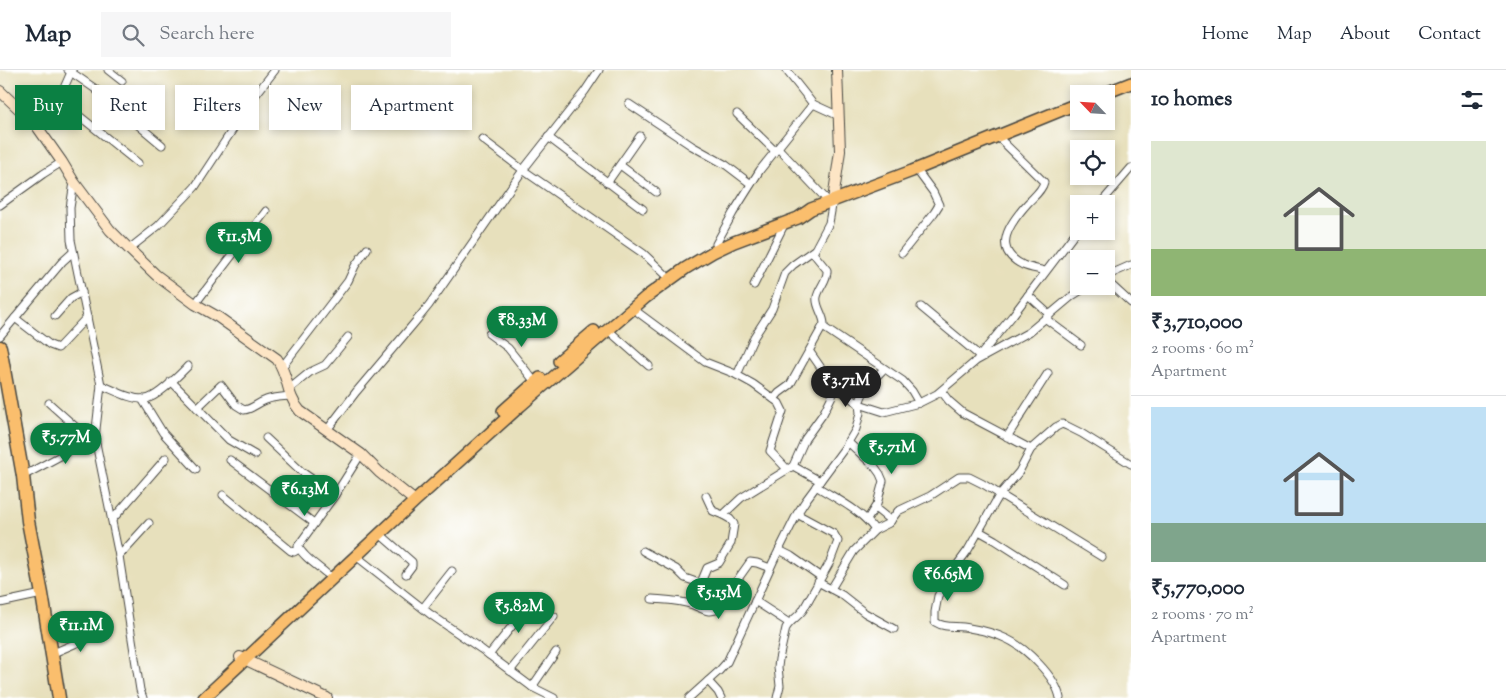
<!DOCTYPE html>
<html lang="en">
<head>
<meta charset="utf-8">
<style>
	:root { --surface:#fff; --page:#f6f6f7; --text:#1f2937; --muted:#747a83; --line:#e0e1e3; --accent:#0b8043 }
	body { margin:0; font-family:"Sorts Mill Goudy",serif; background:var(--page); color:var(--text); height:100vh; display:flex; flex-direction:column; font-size:19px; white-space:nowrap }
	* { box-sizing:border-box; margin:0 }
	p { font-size:16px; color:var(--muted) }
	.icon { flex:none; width:28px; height:28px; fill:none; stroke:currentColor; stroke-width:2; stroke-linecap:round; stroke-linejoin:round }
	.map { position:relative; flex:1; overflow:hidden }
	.side { display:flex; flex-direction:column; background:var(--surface); width:375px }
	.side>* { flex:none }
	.hud { position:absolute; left:15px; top:15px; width:475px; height:45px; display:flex; gap:10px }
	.needle { width:32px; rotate:295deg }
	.tools { position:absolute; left:1070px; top:15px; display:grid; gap:10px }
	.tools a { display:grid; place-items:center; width:45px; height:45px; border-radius:0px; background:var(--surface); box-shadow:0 2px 8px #0003; font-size:25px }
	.price { position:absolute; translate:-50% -42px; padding:0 11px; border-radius:18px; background:var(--accent); color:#fff; font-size:16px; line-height:32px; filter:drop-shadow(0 1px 2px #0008) }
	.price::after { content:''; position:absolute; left:50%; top:30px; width:15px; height:11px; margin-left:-8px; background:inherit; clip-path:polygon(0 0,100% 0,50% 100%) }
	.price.active { background:#222; color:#fff }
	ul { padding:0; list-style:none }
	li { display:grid; align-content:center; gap:10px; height:265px; padding:0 20px }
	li+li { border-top:1px solid var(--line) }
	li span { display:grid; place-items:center; height:155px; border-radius:0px; color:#555 }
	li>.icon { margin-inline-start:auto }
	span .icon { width:90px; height:90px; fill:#fffc; stroke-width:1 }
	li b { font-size:21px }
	h2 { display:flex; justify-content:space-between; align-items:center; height:60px; padding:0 20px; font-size:21px }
	.chip { padding:0 18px; border-radius:0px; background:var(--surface); box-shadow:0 2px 8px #0003; font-size:18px; line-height:45px }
	.chip.active { background:var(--accent); color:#fff }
	header { display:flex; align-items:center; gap:30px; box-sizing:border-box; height:70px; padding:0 25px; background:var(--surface); border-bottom:1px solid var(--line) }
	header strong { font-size:24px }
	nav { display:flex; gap:28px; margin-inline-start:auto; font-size:18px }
	.search { width:350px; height:45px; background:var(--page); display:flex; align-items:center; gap:12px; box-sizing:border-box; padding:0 18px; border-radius:0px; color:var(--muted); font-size:19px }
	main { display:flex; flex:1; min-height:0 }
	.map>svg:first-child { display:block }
</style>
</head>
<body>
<header>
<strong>Map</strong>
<div class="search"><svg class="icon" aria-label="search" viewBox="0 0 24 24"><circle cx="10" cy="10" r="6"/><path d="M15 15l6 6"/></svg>Search here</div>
<nav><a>Home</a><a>Map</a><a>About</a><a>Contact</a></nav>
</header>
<main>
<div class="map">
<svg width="1131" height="628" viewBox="0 0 1131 628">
	<rect width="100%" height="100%" fill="#fff"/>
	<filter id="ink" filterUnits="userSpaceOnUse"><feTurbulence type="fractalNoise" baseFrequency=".02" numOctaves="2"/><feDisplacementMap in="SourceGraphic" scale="10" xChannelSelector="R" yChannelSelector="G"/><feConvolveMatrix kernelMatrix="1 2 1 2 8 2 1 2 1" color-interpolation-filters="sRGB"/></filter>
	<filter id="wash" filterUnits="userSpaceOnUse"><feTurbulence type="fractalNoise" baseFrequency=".0096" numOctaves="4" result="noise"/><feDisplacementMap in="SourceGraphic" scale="20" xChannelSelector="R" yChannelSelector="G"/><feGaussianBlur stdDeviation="1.12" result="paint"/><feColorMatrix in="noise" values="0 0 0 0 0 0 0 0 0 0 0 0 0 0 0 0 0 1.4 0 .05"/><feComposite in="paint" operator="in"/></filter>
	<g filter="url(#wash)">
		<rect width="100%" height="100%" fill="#e7e0bc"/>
	</g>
	<g filter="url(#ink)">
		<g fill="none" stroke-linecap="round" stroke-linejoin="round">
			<defs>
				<g id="street">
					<path d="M 68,0 L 94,18 L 162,75"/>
					<path d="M 108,0 L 122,11"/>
					<path d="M 786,0 L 813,34 L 839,46"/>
					<path d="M 57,28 L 138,93"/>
					<path d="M 629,34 L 692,76 L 726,95 L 751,114"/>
					<path d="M 737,44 L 775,81"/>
					<path d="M 36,55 L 63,20 L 72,0"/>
					<path d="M 997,66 L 1044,112 C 1042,121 1033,127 1027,134 C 1011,152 990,179 1023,195 C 1030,198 1038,199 1045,201"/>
					<path d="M 548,67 L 643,139"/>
					<path d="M 482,69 L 523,100 L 644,184 L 665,204"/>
					<path d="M 778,78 L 829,132"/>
					<path d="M 620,95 L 656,122"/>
					<path d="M 74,112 L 70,138 L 71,170 L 101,315 L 95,368 L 119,486 L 140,620 L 143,628"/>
					<path d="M 607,113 L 640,66"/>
					<path d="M 1100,134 L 1131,98"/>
					<path d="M 0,135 L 43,104 L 62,92"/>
					<path d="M 716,174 L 733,143 L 760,100 L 813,34"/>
					<path d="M 129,179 L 158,156 L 195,117 L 254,27 L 275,0"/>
					<path d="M 902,183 L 934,143 L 939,135 L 933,122 L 916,99"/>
					<path d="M 1106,206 L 1131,195"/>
					<path d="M 1106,210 L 1131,233"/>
					<path d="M 754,215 L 785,153"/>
					<path d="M 1028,225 L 1050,245"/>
					<path d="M 195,234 L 266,141"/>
					<path d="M 921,237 L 980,286"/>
					<path d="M 632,238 L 705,292 L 733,303 L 753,314 L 779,333 L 783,341 L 770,381 L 787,399"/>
					<path d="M 55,246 L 71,228 L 82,222"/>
					<path d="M 15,248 L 50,275 L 58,278 L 87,247"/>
					<path d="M 1046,249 L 1081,275"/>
					<path d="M 823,257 L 903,311 L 912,321 L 919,333"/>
					<path d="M 608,260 L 649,296"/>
					<path d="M 489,264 L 508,278 L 535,312"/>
					<path d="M 0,266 L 62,192 L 73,182"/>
					<path d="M 810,282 L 833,315 L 859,334 C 863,319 873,310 884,299"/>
					<path d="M 978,288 L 1013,245 L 1079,158"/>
					<path d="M 282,297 L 348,211 L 355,196 L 367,179"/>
					<path d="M 737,305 L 754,267 L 772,239 L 785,203 L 793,195 L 814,180"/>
					<path d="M 171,311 L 229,370 L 255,385"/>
					<path d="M 101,315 C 114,320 131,330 145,329 C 157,328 179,305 188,296"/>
					<path d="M 288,320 L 310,302 L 325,295 L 348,267"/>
					<path d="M 942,322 L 949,331 L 963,343 L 1031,379"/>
					<path d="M 142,329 L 163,363 L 196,399"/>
					<path d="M 774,329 L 779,323 L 790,315 L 824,254 C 824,245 815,236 817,227 C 819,217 828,210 827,200 L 813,183 L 829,153 L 833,130"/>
					<path d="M 49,333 L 87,367"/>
					<path d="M 197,338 L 221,315 L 236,335 L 244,340 C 253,339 257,333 266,330 C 273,327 282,327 290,326"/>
					<path d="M 327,360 L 356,322 L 416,251 L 429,235 L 523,100 L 585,21 L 599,0"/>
					<path d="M 1007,367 L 1048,303"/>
					<path d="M 266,368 L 302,402 L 335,425"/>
					<path d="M 848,372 L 875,397 L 880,404 L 883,411 L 877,434 L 867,450"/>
					<path d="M 230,390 L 314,453"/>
					<path d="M 793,396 L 820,411"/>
					<path d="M 23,406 L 64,384 L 95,361"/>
					<path d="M 816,416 C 836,429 861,440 875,460"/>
					<path d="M 223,425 L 291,481 L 294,482 L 299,479"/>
					<path d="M 706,426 L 713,441 L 723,445 L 741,428 L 793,396 L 805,369 L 823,344 L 836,318"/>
					<path d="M 875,438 L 891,451"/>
					<path d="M 112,450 L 166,388"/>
					<path d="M 979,461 L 995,470 L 1065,515"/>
					<path d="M 380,464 L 412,492 L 412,496 L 406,504"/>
					<path d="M 779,480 L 791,486 L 821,507"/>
					<path d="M 643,481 L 676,499 L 685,508 L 699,513"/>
					<path d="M 119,486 L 149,453"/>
					<path d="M 356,486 L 430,544 L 481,579 L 532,617 L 554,628"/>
					<path d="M 327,504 C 318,496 303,487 298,476 L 335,425 L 361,384"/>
					<path d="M 818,512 L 842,525 L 865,543 L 894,559"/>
					<path d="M 831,519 L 854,481 L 875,460 L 889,453 L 898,441 L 930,426 L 959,407 L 969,407 L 983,414 L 1102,487"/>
					<path d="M 652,529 C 665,530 680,530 693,535 C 701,538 707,543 716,540 L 750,492 L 757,493 L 770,498"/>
					<path d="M 755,531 L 789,553"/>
					<path d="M 0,533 L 42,524"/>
					<path d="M 692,534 L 707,498 L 719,493 L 731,473 L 734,454 L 730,449 L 723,445"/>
					<path d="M 423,538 L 452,501"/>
					<path d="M 51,584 L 102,562"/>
					<path d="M 489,585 L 532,531"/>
					<path d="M 510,601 L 554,546"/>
					<path d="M 708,611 L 718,622 L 721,628"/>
					<path d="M 532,617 L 556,582"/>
					<path d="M 689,628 L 719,601 L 727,592 L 773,492 L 797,444 L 806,430 L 846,376 L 856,359 L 860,343 L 859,334 L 884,342 L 919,333 L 937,324 L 976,291 L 1029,262 L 1072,226 L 1088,216"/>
					<path d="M 777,628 L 780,616 L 778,597 L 779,589 L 786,558 C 790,551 798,547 803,540 L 830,492 L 838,471 L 834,464 L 797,444"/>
					<path d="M 1060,628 C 1056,607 1026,578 1007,569 C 995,563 981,560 969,558 C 957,555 946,559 935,552 L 935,542 L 938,526 L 946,510 L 968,480 L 1000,424 L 1019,402 L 1031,379 L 1056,357 L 1062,354 L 1067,356 L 1081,363 L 1131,394"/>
				</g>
				<g id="secondary">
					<path d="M 0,21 L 36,55 L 62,92 L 74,112 L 110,160 L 129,179 L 156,205 L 195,234 L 218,247 L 277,289 C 289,306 286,325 300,341 L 361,384 L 379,402 L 415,431"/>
					<path d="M 833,130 L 840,81 L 837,0"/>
					<path d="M 240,587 L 327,628"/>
				</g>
				<g id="primary">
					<path d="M 1103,24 L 1131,13"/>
					<path d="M 559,291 L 594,261"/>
					<path d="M 503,341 L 540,308"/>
					<path d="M 204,628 L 415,431 L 520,336 L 646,227 L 686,198 L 713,182 L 734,172 L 798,148 L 811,139 L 912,101 L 1079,33"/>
				</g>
				<path id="highway" d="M 0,277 L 23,406 L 28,451 L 42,524 L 59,628"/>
			</defs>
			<use href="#street" stroke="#474641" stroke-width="9"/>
			<use href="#secondary" stroke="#474641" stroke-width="12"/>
			<use href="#primary" stroke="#474641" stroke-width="14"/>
			<use href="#highway" stroke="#474641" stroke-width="15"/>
			<use href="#street" stroke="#fff" stroke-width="7"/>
			<use href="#secondary" stroke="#fde5c5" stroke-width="10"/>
			<use href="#primary" stroke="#fabe6d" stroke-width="11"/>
			<use href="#highway" stroke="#fabe6d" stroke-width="12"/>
		</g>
	</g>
</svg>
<div class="tools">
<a><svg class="needle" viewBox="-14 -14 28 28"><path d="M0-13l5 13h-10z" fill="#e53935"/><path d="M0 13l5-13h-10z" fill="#747a83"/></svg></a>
<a><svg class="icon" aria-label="locate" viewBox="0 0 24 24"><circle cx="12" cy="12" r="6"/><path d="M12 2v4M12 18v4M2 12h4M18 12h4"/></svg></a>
<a>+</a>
<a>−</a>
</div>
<b class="price" style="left:239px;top:194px">₹11.5M</b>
<b class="price" style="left:522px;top:278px">₹8.33M</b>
<b class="price active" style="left:846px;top:338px">₹3.71M</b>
<b class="price" style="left:66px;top:395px">₹5.77M</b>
<b class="price" style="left:892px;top:405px">₹5.71M</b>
<b class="price" style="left:305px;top:447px">₹6.13M</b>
<b class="price" style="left:948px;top:532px">₹6.65M</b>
<b class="price" style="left:719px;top:550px">₹5.15M</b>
<b class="price" style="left:519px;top:564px">₹5.82M</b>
<b class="price" style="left:81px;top:583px">₹11.1M</b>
<div class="hud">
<a class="chip active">Buy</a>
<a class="chip">Rent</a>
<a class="chip">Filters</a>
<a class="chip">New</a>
<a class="chip">Apartment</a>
</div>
</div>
<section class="side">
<h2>10 homes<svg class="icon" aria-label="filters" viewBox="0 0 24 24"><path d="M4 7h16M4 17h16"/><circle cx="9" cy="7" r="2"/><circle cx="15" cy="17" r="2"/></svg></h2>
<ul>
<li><span style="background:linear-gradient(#dfe7d0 70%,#8fb573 0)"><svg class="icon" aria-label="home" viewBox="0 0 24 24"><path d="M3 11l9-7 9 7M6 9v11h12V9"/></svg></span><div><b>₹3,710,000</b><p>2 rooms · 60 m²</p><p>Apartment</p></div></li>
<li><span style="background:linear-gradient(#bfe0f5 75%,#7fa58c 0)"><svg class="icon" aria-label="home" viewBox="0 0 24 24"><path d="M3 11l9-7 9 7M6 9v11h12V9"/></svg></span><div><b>₹5,770,000</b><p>2 rooms · 70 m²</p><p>Apartment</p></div></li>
</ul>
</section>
</main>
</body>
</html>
